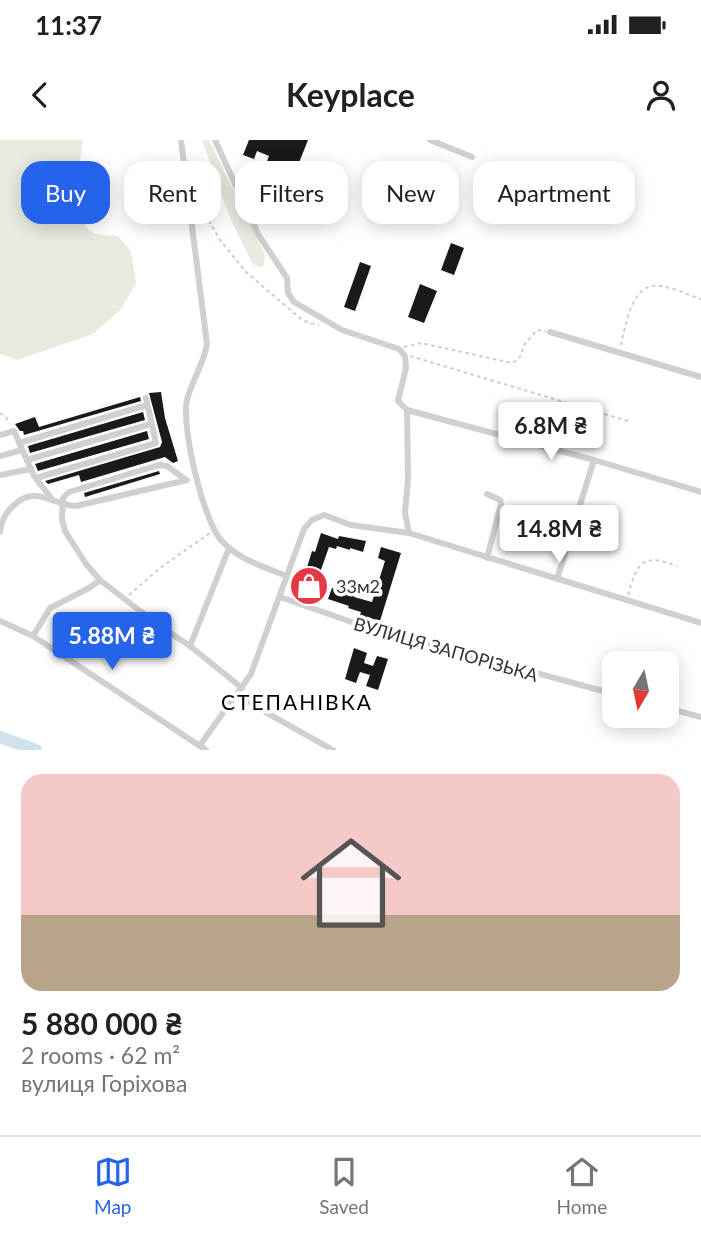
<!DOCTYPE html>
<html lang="en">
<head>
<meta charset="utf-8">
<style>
	:root { --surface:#fff; --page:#f6f6f6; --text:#202124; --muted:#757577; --line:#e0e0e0; --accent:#2563eb }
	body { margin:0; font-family:Lato,sans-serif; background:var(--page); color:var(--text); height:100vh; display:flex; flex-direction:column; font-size:26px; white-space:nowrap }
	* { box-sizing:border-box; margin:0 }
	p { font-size:23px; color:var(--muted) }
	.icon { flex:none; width:38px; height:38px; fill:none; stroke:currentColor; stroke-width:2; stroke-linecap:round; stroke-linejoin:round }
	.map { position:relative; height:610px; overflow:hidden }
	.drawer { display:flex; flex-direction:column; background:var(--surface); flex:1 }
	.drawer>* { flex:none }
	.top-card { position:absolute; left:21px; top:21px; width:660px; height:63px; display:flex; gap:14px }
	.needle { width:46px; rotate:189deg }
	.fabs { position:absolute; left:602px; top:511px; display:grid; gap:14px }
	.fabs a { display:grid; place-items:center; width:77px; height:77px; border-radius:14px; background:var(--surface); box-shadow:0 4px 18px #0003; font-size:35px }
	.price { position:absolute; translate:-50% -60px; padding:0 16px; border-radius:7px; background:#fff; color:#222; font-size:23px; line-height:46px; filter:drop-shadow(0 2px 4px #0008) }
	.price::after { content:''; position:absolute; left:50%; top:42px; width:21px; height:16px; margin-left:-10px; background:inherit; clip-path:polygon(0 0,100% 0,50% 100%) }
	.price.current { background:var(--accent); color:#fff }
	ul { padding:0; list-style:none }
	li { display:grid; align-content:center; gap:14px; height:371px; padding:0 21px }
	li span { display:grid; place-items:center; height:217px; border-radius:21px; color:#555 }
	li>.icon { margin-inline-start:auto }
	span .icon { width:126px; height:126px; fill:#fffc; stroke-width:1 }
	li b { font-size:30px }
	.chip { padding:0 24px; border-radius:21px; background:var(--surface); box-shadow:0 4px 18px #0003; font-size:24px; line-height:63px }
	.chip.current { background:var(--accent); color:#fff }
	.status { display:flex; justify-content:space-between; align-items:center; height:49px; padding:0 35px; background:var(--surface); direction:ltr }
	.status svg { height:19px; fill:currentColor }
	header { display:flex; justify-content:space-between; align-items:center; height:91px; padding:0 21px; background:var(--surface); font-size:32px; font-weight:700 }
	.dock { display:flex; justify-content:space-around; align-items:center; height:98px; border-top:2px solid var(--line); background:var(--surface); font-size:19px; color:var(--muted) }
	.dock a { display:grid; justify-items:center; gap:4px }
	.dock .current { color:var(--accent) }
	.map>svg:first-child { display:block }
</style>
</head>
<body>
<div class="status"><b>11:37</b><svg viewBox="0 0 49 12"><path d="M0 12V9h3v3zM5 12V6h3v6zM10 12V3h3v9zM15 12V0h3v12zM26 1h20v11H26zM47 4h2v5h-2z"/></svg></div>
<header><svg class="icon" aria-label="back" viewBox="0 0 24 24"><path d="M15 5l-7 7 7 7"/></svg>Keyplace<svg class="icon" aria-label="person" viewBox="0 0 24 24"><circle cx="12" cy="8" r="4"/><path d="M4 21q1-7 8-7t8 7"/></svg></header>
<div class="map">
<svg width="701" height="610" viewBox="0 0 701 610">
	<rect width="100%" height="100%" fill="#fff"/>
	<g fill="#e6ecdf">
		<path d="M 0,0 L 83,0 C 80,23 67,82 96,94 C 102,96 112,95 118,96 L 131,111 L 136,144 L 121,169 L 93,194 L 17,220 L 0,214 Z"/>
		<path d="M 202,0 L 209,0 L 265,115 L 263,127 L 259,127 L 252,123 L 231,80 Z"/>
	</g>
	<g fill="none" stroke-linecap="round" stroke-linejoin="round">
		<path stroke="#cfe2ee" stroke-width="12" d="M 0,597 L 36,610"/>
	</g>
	<g fill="#1a1a1a">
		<path d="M 249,0 L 308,0 L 283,63 L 255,53 L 269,16 L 257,11 L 254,19 L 243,15 Z"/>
		<path d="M 451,103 L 464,108 L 454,135 L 441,130 Z"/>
		<path d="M 360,122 L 371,126 L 355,171 L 344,167 Z"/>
		<path d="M 420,144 L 437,151 L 424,183 L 408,177 Z"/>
		<path d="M 161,252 L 165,278 L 178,321 L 173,323 L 165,317 L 81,342 L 79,335 L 48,344 L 45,341 L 160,307 L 162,302 L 149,253 Z"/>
		<path d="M 140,257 L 141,261 L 24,295 L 23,291 L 20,291 L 15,284 L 35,277 L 39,287 Z"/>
		<path d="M 143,272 L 145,280 L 30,313 L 29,310 L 28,306 Z"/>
		<path d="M 147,291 L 149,299 L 38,331 L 35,324 Z"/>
		<path d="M 159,331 L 160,334 L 85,357 L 84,353 Z"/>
		<path d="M 321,393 L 338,399 L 339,396 L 366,401 L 363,412 L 350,408 L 350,410 L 337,406 L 336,409 L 329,407 L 310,461 L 298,457 L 312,411 L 315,412 Z"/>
		<path d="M 381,407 L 401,413 L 380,481 L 360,475 L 361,472 L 348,468 L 349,466 L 328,459 L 332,448 L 355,454 L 354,457 L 372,462 L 385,421 L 378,418 Z"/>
		<path d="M 354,508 L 367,513 L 364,523 L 373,526 L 377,516 L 388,519 L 378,550 L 366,546 L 370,535 L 360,532 L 356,543 L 345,539 Z"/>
	</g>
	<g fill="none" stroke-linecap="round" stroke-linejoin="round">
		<g stroke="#cdcdcd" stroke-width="2" stroke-dasharray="3.5 3.5" stroke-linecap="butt">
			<path d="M 195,56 L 220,100 L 246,132 L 301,179 L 309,183 L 319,185"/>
			<path d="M 621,205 C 625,188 631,148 653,146 C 667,144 687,155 701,159"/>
			<path d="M 404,207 L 421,203 L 512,223 L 519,219 L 525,204 L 537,190 L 546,191"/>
			<path d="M 410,216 L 628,281"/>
			<path d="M 0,273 L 5,276 L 10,284"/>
			<path d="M 129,455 L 160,428 L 210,393"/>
			<path d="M 628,455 C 637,422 643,413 677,426"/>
		</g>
		<g stroke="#d0d0d0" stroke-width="6">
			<path d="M 181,0 L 207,204 C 204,224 192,240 187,260 C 181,286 203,380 221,400 C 237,419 264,427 287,436"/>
			<path d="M 215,0 L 258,94 L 287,138 L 288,153 L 294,162 L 342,190 L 399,209 L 405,216 L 406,228 L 398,261 L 407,270 L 408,339 L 405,373 L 409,393"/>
			<path d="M 430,0 L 472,17"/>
			<path d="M 550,192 L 701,237"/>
			<path d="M 407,270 L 594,320 L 701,352"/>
			<path d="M 0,295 L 14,291 L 34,336 L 52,359"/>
			<path d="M 19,303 L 147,265"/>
			<path d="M 0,316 L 22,310"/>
			<path d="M 27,320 L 151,284"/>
			<path d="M 0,335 L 31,329"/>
			<path d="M 36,338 L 156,303 L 146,258"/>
			<path d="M 186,340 L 167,326 L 159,325 L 69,352 L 63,358 L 62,379 L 65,391 L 86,424 L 100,440 L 157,484 L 190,506 L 242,548"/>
			<path d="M 487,354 L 500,360 L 501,364 L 487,418"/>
			<path d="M 0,392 C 1,383 4,375 11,368 C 34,343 49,364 76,366 L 187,340"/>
			<path d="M 557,439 L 594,320"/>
			<path d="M 280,457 L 363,486 L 614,554"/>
			<path d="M 0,481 L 33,496 L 206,610"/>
			<path d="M 33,496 L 50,468 L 89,448 L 100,440"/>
			<path d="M 190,506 L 229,408"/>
			<path d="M 239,553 L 255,566 L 333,610"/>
			<path d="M 667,568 L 701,577"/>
			<path d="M 200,605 L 251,534 L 304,389 L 312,380 L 324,375 L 351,385 L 409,393 L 701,483"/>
		</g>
	</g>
	<defs>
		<symbol id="shop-disc" viewBox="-11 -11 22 22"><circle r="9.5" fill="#e63946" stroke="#fff"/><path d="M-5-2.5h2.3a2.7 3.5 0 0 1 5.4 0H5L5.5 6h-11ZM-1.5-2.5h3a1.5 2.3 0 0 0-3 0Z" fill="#fff"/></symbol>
	</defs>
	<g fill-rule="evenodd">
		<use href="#shop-disc" x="287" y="424" width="44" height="44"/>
	</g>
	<g text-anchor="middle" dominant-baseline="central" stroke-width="7" stroke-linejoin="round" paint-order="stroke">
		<g font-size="18" fill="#333" stroke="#fff" text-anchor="start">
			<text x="336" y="446">33м2</text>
		</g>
		<g font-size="18" fill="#333" stroke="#fff">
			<text transform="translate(446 509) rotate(16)">ВУЛИЦЯ ЗАПОРІЗЬКА</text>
		</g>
		<g font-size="21" letter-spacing="2" fill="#000" stroke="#fff">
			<text x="297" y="561">СТЕПАНІВКА</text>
		</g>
	</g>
</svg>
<div class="fabs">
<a><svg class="needle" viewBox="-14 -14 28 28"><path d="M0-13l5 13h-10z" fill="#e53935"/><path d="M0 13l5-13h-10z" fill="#757577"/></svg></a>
</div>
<b class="price" style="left:551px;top:322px">6.8M ₴</b>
<b class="price" style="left:559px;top:425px">14.8M ₴</b>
<b class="price current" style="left:112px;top:532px">5.88M ₴</b>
<div class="top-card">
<a class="chip current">Buy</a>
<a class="chip">Rent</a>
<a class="chip">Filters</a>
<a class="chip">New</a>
<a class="chip">Apartment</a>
</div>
</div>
<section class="drawer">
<ul>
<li><span style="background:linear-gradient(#f6c9c9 65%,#b9a48a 0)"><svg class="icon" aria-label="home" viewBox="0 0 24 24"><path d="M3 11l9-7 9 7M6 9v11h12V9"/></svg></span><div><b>5 880 000 ₴</b><p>2 rooms · 62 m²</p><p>вулиця Горіхова</p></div></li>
</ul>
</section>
<nav class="dock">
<a class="current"><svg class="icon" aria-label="map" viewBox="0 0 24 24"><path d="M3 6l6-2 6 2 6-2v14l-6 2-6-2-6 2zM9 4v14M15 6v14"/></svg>Map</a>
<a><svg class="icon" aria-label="saved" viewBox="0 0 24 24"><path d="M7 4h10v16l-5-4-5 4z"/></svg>Saved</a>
<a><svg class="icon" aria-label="home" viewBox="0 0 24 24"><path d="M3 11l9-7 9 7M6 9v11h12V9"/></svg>Home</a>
</nav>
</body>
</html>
